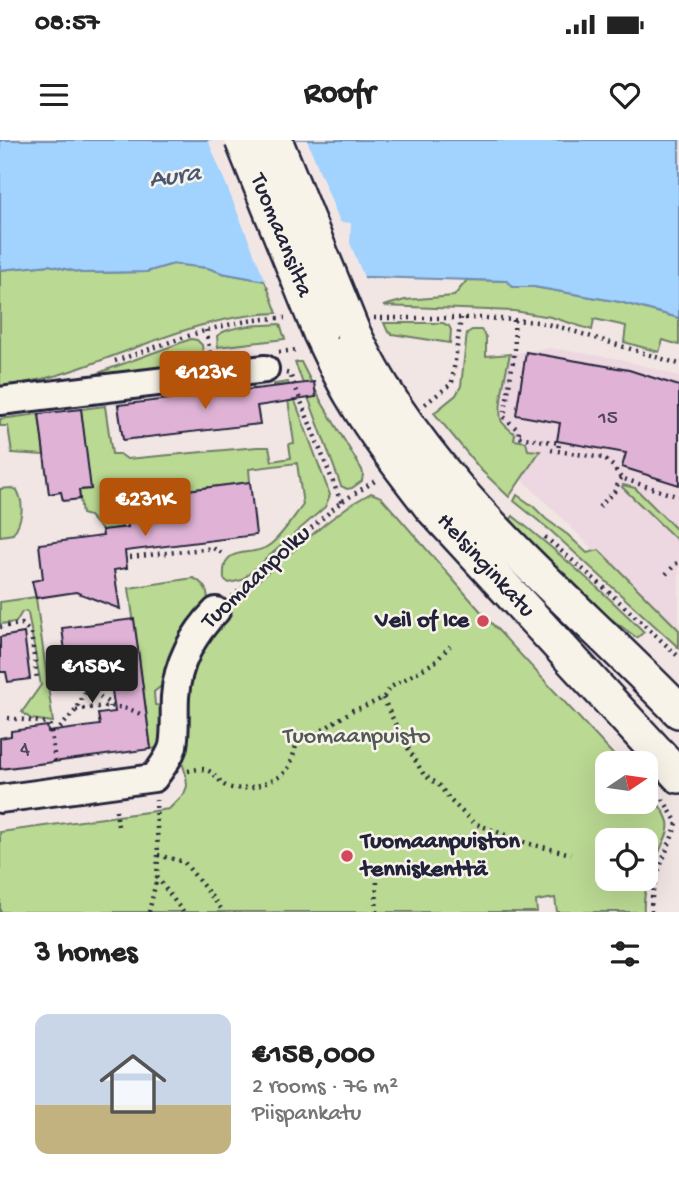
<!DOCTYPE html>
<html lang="en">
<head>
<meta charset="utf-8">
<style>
	:root { --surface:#fff; --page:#f6f6f6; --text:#222; --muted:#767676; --accent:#b45309 }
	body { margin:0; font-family:"Gochi Hand",sans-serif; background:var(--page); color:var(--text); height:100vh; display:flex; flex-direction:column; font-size:26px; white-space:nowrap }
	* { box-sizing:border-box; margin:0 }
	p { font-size:23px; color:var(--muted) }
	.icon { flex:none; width:38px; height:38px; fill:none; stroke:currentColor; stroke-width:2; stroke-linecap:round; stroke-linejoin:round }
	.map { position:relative; height:772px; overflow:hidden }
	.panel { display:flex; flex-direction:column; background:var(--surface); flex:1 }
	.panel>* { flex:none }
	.needle { width:46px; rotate:77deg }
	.controls { position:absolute; left:595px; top:611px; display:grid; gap:14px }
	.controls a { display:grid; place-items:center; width:63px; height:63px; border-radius:14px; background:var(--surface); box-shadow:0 7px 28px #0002; font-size:35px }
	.price { position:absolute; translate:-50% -60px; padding:0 16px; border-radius:7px; background:var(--accent); color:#fff; font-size:23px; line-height:46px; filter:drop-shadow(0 2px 4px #0008) }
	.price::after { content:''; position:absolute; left:50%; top:42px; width:21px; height:16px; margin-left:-10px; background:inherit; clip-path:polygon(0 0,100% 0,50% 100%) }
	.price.on { background:#222; color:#fff }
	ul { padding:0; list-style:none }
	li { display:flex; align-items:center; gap:21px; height:175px; padding:0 35px }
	li span { display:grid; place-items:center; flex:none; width:196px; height:140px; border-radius:14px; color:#555 }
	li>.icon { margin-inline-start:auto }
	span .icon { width:84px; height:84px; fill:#fffc; stroke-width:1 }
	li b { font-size:30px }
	h2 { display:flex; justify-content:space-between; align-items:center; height:84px; padding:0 35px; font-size:30px }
	.status { display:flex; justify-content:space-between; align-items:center; height:49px; padding:0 35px; background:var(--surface); direction:ltr }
	.status svg { height:19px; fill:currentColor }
	header { display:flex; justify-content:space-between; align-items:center; height:91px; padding:0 35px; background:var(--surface); font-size:32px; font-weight:700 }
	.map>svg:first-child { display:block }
</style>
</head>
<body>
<div class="status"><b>08:57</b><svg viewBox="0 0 49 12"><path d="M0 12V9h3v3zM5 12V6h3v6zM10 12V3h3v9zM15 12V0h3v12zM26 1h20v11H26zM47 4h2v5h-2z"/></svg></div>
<header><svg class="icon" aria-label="menu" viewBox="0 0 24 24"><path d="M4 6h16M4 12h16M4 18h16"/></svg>Roofr<svg class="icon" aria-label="heart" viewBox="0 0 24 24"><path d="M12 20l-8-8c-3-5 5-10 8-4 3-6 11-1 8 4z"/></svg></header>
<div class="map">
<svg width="679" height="772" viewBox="0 0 679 772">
	<rect width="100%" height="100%" fill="#f2e6e4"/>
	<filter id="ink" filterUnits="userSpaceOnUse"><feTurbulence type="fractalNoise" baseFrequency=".0143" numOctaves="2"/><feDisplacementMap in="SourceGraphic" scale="14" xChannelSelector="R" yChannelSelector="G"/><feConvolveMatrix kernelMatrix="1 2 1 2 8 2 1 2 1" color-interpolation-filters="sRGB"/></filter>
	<g filter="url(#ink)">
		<path fill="#edd7e0" d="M 550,208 L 620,219 L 679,236 L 679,501 L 581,397 L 488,306 L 465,220 Z"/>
		<g fill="#bad992" stroke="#6e7e66" stroke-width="2" fill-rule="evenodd">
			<path d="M 173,124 L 208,128 L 222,133 L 265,141 L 277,173 C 200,175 131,213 58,235 C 40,240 19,244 0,247 L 0,130 L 50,125 L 82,133 L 146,132 Z"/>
			<path d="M 467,140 L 507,141 L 513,147 L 534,147 L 620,162 L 679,178 L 679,205 L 663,200 L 659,212 L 624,202 L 626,186 L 594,179 L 592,190 L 551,177 L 514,171 L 383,166 L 405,160 L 454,156 Z"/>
			<path d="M 384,183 L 443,183 L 449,186 L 451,190 L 450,203 L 392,194 L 388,192 Z"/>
			<path d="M 280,184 L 285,199 L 218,207 L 217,196 C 228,185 264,185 280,184 Z"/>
			<path d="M 472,190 L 481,190 L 486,197 L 486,216 L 510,214 C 507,227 496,271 502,282 C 505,286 510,290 515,294 L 514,300 L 526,302 L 528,310 L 540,311 L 509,357 L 481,330 L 434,273 L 456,255 L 461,246 L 467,193 Z"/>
			<path d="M 191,199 L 197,200 L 202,205 L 205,230 L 90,237 L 106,230 Z"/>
			<path d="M 295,222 L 301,222 L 321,261 L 362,330 L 363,334 L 362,341 L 352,348 L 347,349 L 341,346 Z"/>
			<path d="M 288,242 L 330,355 L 325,367 L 242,440 L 229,443 L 224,439 C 221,401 252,420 271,404 C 283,394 293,378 303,365 L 297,323 L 249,329 L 250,342 L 125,358 L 125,362 L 119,363 L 122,388 L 102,390 L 89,376 L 82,374 L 79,350 L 90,349 L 81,269 L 105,266 L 112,314 L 120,314 L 127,319 L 257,307 L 269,307 L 272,321 L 291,318 L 289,304 L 294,303 L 286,245 L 274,246 L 274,244 Z"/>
			<path d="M 39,274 L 44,315 L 12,313 L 8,286 L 0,286 L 0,279 Z"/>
			<path d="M 623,345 L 635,348 L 679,392 L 679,402 L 622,347 Z"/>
			<path d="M 11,348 L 17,350 C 25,365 22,381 13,394 L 0,396 L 0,349 Z"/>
			<path d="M 371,353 L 381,357 L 483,474 L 621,623 L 607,623 L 607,662 L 646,662 L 646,650 C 654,659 665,670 668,682 C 670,692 664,700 661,708 C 652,727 642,751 644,772 L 557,772 L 555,758 L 536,761 L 537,772 L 0,772 L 0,692 L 169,669 L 184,654 L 187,646 L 186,635 L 180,616 L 182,549 L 212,484 L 228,466 L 326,383 L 350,365 ZM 607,700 L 646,700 L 646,738 L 607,738 Z"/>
			<path d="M 517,355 L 533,366 L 546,379 L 568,395 L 587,413 L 599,410 L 679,490 L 679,508 L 551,391 L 514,361 Z"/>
			<path d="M 513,376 C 559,413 602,450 644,492 L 637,498 L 587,461 L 509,382 Z"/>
			<path d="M 193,438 C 205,443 209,452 208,465 L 165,548 L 160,547 L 154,552 L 155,565 L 161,566 L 168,562 L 162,607 L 151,609 L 129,448 Z"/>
			<path d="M 36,457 L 36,458 L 53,582 L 31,579 L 22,572 L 41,545 L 28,473 L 26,471 L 22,472 L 16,482 L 0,484 L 0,462 Z"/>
		</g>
		<path fill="#a2d2fe" stroke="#6f8cb0" stroke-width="2" d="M 0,0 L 679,0 L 679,178 L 620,162 L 534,147 L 513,147 L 507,141 L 369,137 L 265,141 L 222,133 L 208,128 L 173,124 L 146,132 L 82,133 L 49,125 L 0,130 Z"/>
		<path fill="#f2e6e4" d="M 208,0 L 307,0 L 340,82 L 351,83 L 350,103 L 365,140 L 267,145 Z"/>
		<g fill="#e0b3d6" stroke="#22223b" stroke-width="2">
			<path d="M 526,212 L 629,230 L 679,246 L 679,345 L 622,327 L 626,313 L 557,301 L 560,283 L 516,275 Z"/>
			<path d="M 314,242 L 316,257 L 257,266 L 260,284 L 123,300 L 118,265 Z"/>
			<path d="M 81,269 L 91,349 L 79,350 L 80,359 L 63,361 L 61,352 L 49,354 L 39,274 Z"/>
			<path d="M 250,342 L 256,395 L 125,411 L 127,428 L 114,430 L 120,469 L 76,452 L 36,458 L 32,441 L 43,439 L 39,404 L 103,396 L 102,390 L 128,387 L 124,358 Z"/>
			<path d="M 134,479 L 151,609 L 0,629 L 0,598 L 11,596 L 11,591 L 47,586 L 48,592 L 100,585 L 98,574 L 115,572 L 107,514 L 66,519 L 62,488 Z"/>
			<path d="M 24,493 L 30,539 L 8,542 L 6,532 L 0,532 L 0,497 Z"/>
		</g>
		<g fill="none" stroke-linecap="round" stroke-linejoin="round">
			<defs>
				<g id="minor">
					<path d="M 0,261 L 265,229"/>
					<path d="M 0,659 L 154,638 C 160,629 170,618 173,606 C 176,590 174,573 175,557 C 177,524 193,494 216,471"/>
				</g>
				<g id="major">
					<path d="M 353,192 C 424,345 564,452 679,571"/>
					<path id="s1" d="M 320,193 C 330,214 340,236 352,256 C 375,295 403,331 431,367 L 679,636"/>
				</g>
			</defs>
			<use href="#minor" stroke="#22223b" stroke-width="32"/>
			<use href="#major" stroke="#22223b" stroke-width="38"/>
			<g stroke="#22223b" stroke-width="4.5" stroke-dasharray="2 5" stroke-linecap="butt">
				<path d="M 374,178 L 486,178 L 538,182 L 563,188 L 679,224"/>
				<path d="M 514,180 L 515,209 L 504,277 L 519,291 L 518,297 L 559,303 L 558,311"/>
				<path d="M 206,190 L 210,213"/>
				<path d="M 279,212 L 298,210"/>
				<path d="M 115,221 C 170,203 226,178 285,178"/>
				<path d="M 286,233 L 290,234 L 341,362"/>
				<path d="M 425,264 L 450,245 L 452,242 L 461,178"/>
				<path d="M 551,310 L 603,318 L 613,326 L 621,338 L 679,357"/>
				<path d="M 599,367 L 614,352 L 621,338"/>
				<path d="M 545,397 L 599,443 L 679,517"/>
				<path d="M 130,417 L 213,408 L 222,413"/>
				<path d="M 666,434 L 679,421"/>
				<path d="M 232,457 L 341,362 L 375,341"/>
				<path d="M 0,487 L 22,484 L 31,493 L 37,539"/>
				<path d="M 66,532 L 109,563 L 109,567"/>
				<path d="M 54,534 L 66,532 L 99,522"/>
				<path d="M 383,558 L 402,598 L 424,635 L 439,645 L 451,661 L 474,683 L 526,703 L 571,714"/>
				<path d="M 76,570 C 98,566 122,563 142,575"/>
				<path d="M 8,578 L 47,583 L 50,586 L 55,621"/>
				<path d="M 60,588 L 76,570 L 99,526 L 99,522"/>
				<path d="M 188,631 C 203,628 206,627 218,638 C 220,641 222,644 226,646 C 240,654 278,642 287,630 C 292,623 294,611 297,603 L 312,597 L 353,570 L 364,567 L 383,558 L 391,547 L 435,522 L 450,506"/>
				<path d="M 116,670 L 118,686"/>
				<path d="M 158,715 L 184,722 L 224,772"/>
				<path d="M 157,737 L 183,772"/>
				<path d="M 149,772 L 157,737 L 158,715 L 156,660"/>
				<path d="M 376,772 L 377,741"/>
				<path d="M 651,772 C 651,739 667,713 677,683 L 663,659"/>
			</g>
			<use href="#minor" stroke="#f7f3e8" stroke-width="26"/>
			<use href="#major" stroke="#f7f3e8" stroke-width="33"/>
			<defs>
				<g id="major-bridge">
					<path id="s2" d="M 242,0 L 320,193"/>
					<path d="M 275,0 L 353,192"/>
				</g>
			</defs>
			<use href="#major-bridge" stroke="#22223b" stroke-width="38" stroke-linecap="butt"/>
			<use href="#major-bridge" stroke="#f7f3e8" stroke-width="33"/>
		</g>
	</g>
	<g fill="#d1495b" stroke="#f7f3e8" stroke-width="2.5">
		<circle cx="483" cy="481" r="7"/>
		<circle cx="347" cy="716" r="7"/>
	</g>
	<g text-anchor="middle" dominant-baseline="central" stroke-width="5" stroke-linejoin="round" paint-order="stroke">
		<g font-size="21" fill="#524662">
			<text x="608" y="279">15</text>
			<text x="25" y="610">4</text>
		</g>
		<g font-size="24" fill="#22223b" stroke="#f7f3e8">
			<text stroke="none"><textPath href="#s2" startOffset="103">Tuomaansilta</textPath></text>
			<text stroke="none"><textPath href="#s1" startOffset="287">Helsinginkatu</textPath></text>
			<text transform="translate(257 438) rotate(-43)">Tuomaanpolku</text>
		</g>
		<g font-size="24" font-weight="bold" fill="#22223b" stroke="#f7f3e8" text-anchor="end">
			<text x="469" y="481">Veil of Ice</text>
			<text x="361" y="702" text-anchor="start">Tuomaanpuiston<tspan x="361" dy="28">tenniskenttä</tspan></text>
		</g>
		<g font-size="24" fill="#505955" stroke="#f7f3e8">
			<text x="357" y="597">Tuomaanpuisto</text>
		</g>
		<g font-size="26" font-style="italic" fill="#485776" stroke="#f7f3e8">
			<text transform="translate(175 38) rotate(-8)">Aura</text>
		</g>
	</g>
</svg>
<div class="controls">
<a><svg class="needle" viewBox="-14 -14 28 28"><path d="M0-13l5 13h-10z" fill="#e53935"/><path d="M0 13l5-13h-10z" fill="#767676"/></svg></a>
<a><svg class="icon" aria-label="locate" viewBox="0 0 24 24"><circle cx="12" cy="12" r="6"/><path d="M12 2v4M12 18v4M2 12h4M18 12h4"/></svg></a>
</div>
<b class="price" style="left:205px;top:271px">€123K</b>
<b class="price" style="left:145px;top:398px">€231K</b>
<b class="price on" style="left:92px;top:565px">€158K</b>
</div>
<section class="panel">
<h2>3 homes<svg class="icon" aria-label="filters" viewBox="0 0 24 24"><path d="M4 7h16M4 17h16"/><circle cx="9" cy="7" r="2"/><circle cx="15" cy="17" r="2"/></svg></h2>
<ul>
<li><span style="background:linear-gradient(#c9d6e8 65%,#c2b280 0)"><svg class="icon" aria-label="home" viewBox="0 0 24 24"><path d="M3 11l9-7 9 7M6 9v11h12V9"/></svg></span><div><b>€158,000</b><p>2 rooms · 76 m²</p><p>Piispankatu</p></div></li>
</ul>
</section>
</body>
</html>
